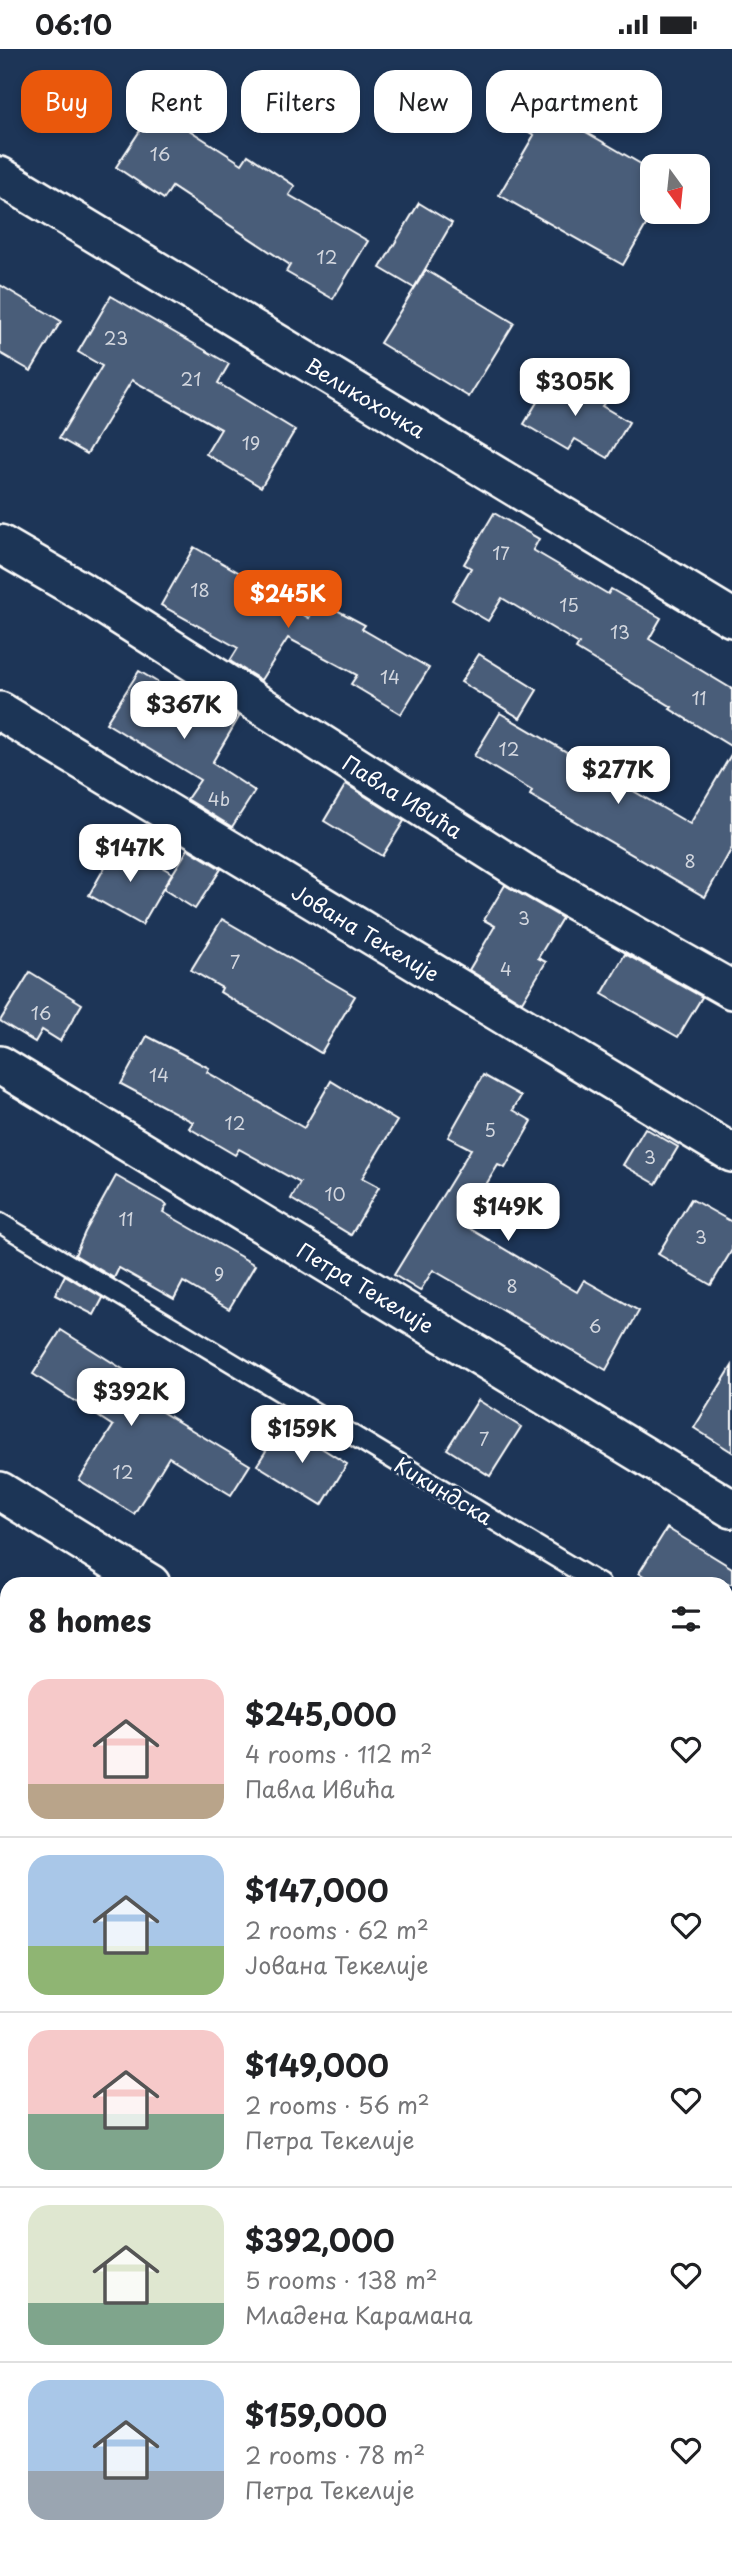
<!DOCTYPE html>
<html lang="en">
<head>
<meta charset="utf-8">
<style>
	:root { --surface:#fff; --page:#f2f2f2; --text:#202124; --muted:#757577; --line:#e0e0e0; --accent:#ea580c }
	body { margin:0; font-family:"Playpen Sans",sans-serif; background:var(--page); color:var(--text); height:100vh; display:flex; flex-direction:column; font-size:26px; white-space:nowrap }
	* { box-sizing:border-box; margin:0 }
	p { font-size:23px; color:var(--muted) }
	.icon { flex:none; width:38px; height:38px; fill:none; stroke:currentColor; stroke-width:2; stroke-linecap:round; stroke-linejoin:round }
	.map { position:relative; flex:1; overflow:hidden }
	.panel { position:absolute; left:0px; top:1528px; width:733px; height:975px; display:flex; flex-direction:column; background:var(--surface); border-radius:21px 21px 0 0; box-shadow:0 4px 10px #0003 }
	.panel>* { flex:none }
	.top-card { position:absolute; left:21px; top:21px; width:691px; height:63px; display:flex; gap:14px }
	.needle { width:46px; rotate:165deg }
	.buttons { position:absolute; left:640px; top:105px; display:grid; gap:14px }
	.buttons a { display:grid; place-items:center; width:70px; height:70px; border-radius:14px; background:var(--surface); box-shadow:0 4px 10px #0003; font-size:35px }
	.price { position:absolute; translate:-50% -60px; padding:0 16px; border-radius:14px; background:#fff; color:#222; font-size:23px; line-height:46px; filter:drop-shadow(0 2px 4px #0008) }
	.price::after { content:''; position:absolute; left:50%; top:42px; width:21px; height:16px; margin-left:-10px; background:inherit; clip-path:polygon(0 0,100% 0,50% 100%) }
	.price.current { background:var(--accent); color:#fff }
	ul { padding:0; list-style:none }
	li { display:flex; align-items:center; gap:21px; height:175px; padding:0 28px }
	li+li { border-top:2px solid var(--line) }
	li span { display:grid; place-items:center; flex:none; width:196px; height:140px; border-radius:21px; color:#555 }
	li>.icon { margin-inline-start:auto }
	span .icon { width:84px; height:84px; fill:#fffc; stroke-width:1 }
	li b { font-size:30px }
	h2 { display:flex; justify-content:space-between; align-items:center; height:84px; padding:0 28px; font-size:30px }
	.tag { padding:0 24px; border-radius:21px; background:var(--surface); box-shadow:0 4px 10px #0003; font-size:24px; line-height:63px }
	.tag.current { background:var(--accent); color:#fff }
	.status { display:flex; justify-content:space-between; align-items:center; height:49px; padding:0 35px; background:var(--surface); direction:ltr }
	.status svg { height:19px; fill:currentColor }
	.map>svg:first-child { display:block }
</style>
</head>
<body>
<div class="status"><b>06:10</b><svg viewBox="0 0 49 12"><path d="M0 12V9h3v3zM5 12V6h3v6zM10 12V3h3v9zM15 12V0h3v12zM26 1h20v11H26zM47 4h2v5h-2z"/></svg></div>
<div class="map">
<svg width="732" height="2502" viewBox="0 0 732 2502">
	<rect width="100%" height="100%" fill="#1d3557"/>
	<filter id="ink" filterUnits="userSpaceOnUse"><feTurbulence type="fractalNoise" baseFrequency=".0143" numOctaves="2"/><feDisplacementMap in="SourceGraphic" scale="14" xChannelSelector="R" yChannelSelector="G"/><feConvolveMatrix kernelMatrix="1 2 1 2 8 2 1 2 1" color-interpolation-filters="sRGB"/></filter>
	<g filter="url(#ink)">
		<g fill="#4a5d79" stroke="#fff" stroke-width="2">
			<path d="M 522,46 L 653,122 L 653,164 L 623,216 L 499,146 L 534,86 L 508,71 Z"/>
			<path d="M 155,59 L 242,115 L 248,106 L 295,137 L 289,146 L 368,192 L 333,250 L 286,223 L 290,216 L 172,138 L 164,150 L 116,118 Z"/>
			<path d="M 419,154 L 452,174 L 414,239 L 380,219 Z"/>
			<path d="M 426,221 L 514,274 L 469,348 L 380,294 Z"/>
			<path d="M 0,236 L 61,272 L 31,322 L 0,304 Z"/>
			<path d="M 111,247 L 229,315 L 218,334 L 295,381 L 261,438 L 206,405 L 221,380 L 132,331 L 87,405 L 59,389 L 102,317 L 78,303 Z"/>
			<path d="M 555,323 L 605,353 L 602,357 L 629,373 L 608,409 L 575,390 L 568,401 L 524,375 Z"/>
			<path d="M 494,464 L 539,490 L 533,501 L 608,545 L 611,540 L 661,569 L 649,590 L 732,640 L 732,698 L 670,660 L 672,658 L 576,600 L 579,595 L 502,549 L 488,572 L 452,551 L 471,519 L 464,515 Z"/>
			<path d="M 194,498 L 240,524 L 238,527 L 309,569 L 318,551 L 365,576 L 362,580 L 429,619 L 401,665 L 351,635 L 357,626 L 288,589 L 261,631 L 230,612 L 238,599 L 161,556 Z"/>
			<path d="M 479,605 L 537,641 L 520,669 L 461,633 Z"/>
			<path d="M 139,622 L 202,660 L 209,648 L 239,668 L 212,714 L 255,742 L 232,778 L 187,750 L 200,731 L 106,674 Z"/>
			<path d="M 500,664 L 690,775 L 732,704 L 732,799 L 705,848 L 530,746 L 532,742 L 474,707 Z"/>
			<path d="M 346,735 L 404,772 L 382,807 L 324,772 Z"/>
			<path d="M 119,793 L 172,824 L 142,876 L 89,846 Z"/>
			<path d="M 188,800 L 221,820 L 195,860 L 163,840 Z"/>
			<path d="M 505,836 L 562,869 L 538,909 L 546,913 L 522,953 L 469,921 L 495,877 L 484,871 Z"/>
			<path d="M 222,870 L 355,947 L 321,1004 L 220,943 L 222,939 L 191,921 Z"/>
			<path d="M 625,905 L 702,948 L 678,988 L 602,945 Z"/>
			<path d="M 30,923 L 82,955 L 60,992 L 42,981 L 35,993 L 0,972 Z"/>
			<path d="M 147,987 L 209,1019 L 207,1023 L 304,1079 L 331,1032 L 397,1072 L 362,1129 L 379,1138 L 351,1186 L 291,1150 L 300,1134 L 239,1100 L 235,1106 L 189,1079 L 193,1073 L 121,1035 Z"/>
			<path d="M 483,1026 L 521,1047 L 513,1061 L 532,1072 L 505,1119 L 498,1116 L 462,1175 L 577,1243 L 584,1231 L 639,1262 L 606,1321 L 433,1221 L 420,1242 L 394,1226 L 471,1100 L 448,1088 Z"/>
			<path d="M 645,1079 L 678,1098 L 656,1135 L 623,1116 Z"/>
			<path d="M 116,1127 L 167,1156 L 163,1163 L 255,1216 L 229,1260 L 183,1233 L 174,1250 L 119,1219 L 114,1229 L 75,1206 L 85,1183 Z"/>
			<path d="M 691,1150 L 732,1173 L 732,1201 L 711,1236 L 658,1205 Z"/>
			<path d="M 65,1226 L 103,1249 L 94,1266 L 55,1246 Z"/>
			<path d="M 61,1281 L 140,1331 L 132,1345 L 250,1416 L 231,1446 L 169,1408 L 134,1465 L 79,1431 L 113,1377 L 33,1325 Z"/>
			<path d="M 732,1317 L 732,1403 L 694,1379 Z"/>
			<path d="M 478,1351 L 521,1378 L 490,1427 L 447,1400 Z"/>
			<path d="M 283,1375 L 347,1415 L 322,1456 L 257,1416 Z"/>
			<path d="M 667,1479 L 732,1519 L 732,1535 L 656,1535 L 639,1524 Z"/>
		</g>
		<g fill="none" stroke-linecap="round" stroke-linejoin="round">
			<defs>
				<g id="service">
					<path d="M 0,1174 L 600,1535"/>
					<path d="M 726,1610 L 732,1614"/>
				</g>
				<g id="minor">
					<path d="M 0,127 L 732,569"/>
					<path d="M 0,495 L 81,542 L 523,823 L 732,941"/>
					<path d="M 0,662 L 732,1104"/>
					<path d="M 0,1016 L 732,1460"/>
					<path d="M 0,1442 L 151,1535"/>
					<path d="M 0,1767 L 7,1771"/>
					<path d="M 726,1887 L 732,1891"/>
					<path d="M 726,2096 L 732,2087"/>
					<path d="M 0,2117 L 7,2121"/>
					<path d="M 0,2418 L 7,2423"/>
					<path d="M 130,2496 L 140,2502"/>
					<path d="M 473,2502 L 477,2496"/>
				</g>
			</defs>
			<use href="#service" stroke="#fff" stroke-width="23"/>
			<use href="#minor" stroke="#fff" stroke-width="42"/>
			<use href="#service" stroke="#1d3557" stroke-width="18"/>
			<use href="#minor" stroke="#1d3557" stroke-width="37"/>
		</g>
	</g>
	<g text-anchor="middle" dominant-baseline="central" stroke-width="6" stroke-linejoin="round" paint-order="stroke">
		<g font-size="18" fill="#d2d6de">
			<text x="160" y="104">16</text>
			<text x="327" y="207">12</text>
			<text x="116" y="288">23</text>
			<text x="191" y="329">21</text>
			<text x="251" y="393">19</text>
			<text x="501" y="503">17</text>
			<text x="200" y="540">18</text>
			<text x="569" y="555">15</text>
			<text x="620" y="582">13</text>
			<text x="390" y="627">14</text>
			<text x="699" y="648">11</text>
			<text x="509" y="699">12</text>
			<text x="219" y="749">4b</text>
			<text x="690" y="811">8</text>
			<text x="524" y="868">3</text>
			<text x="235" y="912">7</text>
			<text x="506" y="919">4</text>
			<text x="41" y="963">16</text>
			<text x="159" y="1025">14</text>
			<text x="235" y="1073">12</text>
			<text x="490" y="1080">5</text>
			<text x="650" y="1107">3</text>
			<text x="335" y="1144">10</text>
			<text x="126" y="1169">11</text>
			<text x="701" y="1187">3</text>
			<text x="219" y="1224">9</text>
			<text x="512" y="1236">8</text>
			<text x="595" y="1276">6</text>
			<text x="484" y="1389">7</text>
			<text x="123" y="1422">12</text>
		</g>
		<g font-size="21" fill="#fff" stroke="#1d3557">
			<text transform="translate(366 348) rotate(31)">Великохочка</text>
			<text transform="translate(403 747) rotate(32)">Павла Ивића</text>
			<text transform="translate(366 883) rotate(31)">Јована Текелије</text>
			<text transform="translate(366 1238) rotate(31)">Петра Текелије</text>
			<text transform="translate(444 1441) rotate(31)">Кикиндска</text>
		</g>
	</g>
</svg>
<div class="buttons">
<a><svg class="needle" viewBox="-14 -14 28 28"><path d="M0-13l5 13h-10z" fill="#e53935"/><path d="M0 13l5-13h-10z" fill="#757577"/></svg></a>
</div>
<b class="price" style="left:575px;top:369px">$305K</b>
<b class="price current" style="left:288px;top:581px">$245K</b>
<b class="price" style="left:184px;top:692px">$367K</b>
<b class="price" style="left:618px;top:757px">$277K</b>
<b class="price" style="left:130px;top:835px">$147K</b>
<b class="price" style="left:508px;top:1194px">$149K</b>
<b class="price" style="left:131px;top:1379px">$392K</b>
<b class="price" style="left:302px;top:1416px">$159K</b>
<div class="top-card">
<a class="tag current">Buy</a>
<a class="tag">Rent</a>
<a class="tag">Filters</a>
<a class="tag">New</a>
<a class="tag">Apartment</a>
</div>
<section class="panel">
<h2>8 homes<svg class="icon" aria-label="filters" viewBox="0 0 24 24"><path d="M4 7h16M4 17h16"/><circle cx="9" cy="7" r="2"/><circle cx="15" cy="17" r="2"/></svg></h2>
<ul>
<li><span style="background:linear-gradient(#f6c9c9 75%,#b9a48a 0)"><svg class="icon" aria-label="home" viewBox="0 0 24 24"><path d="M3 11l9-7 9 7M6 9v11h12V9"/></svg></span><div><b>$245,000</b><p>4 rooms · 112 m²</p><p>Павла Ивића</p></div><svg class="icon" aria-label="heart" viewBox="0 0 24 24"><path d="M12 20l-8-8c-3-5 5-10 8-4 3-6 11-1 8 4z"/></svg></li>
<li><span style="background:linear-gradient(#a9c7e8 65%,#8fb573 0)"><svg class="icon" aria-label="home" viewBox="0 0 24 24"><path d="M3 11l9-7 9 7M6 9v11h12V9"/></svg></span><div><b>$147,000</b><p>2 rooms · 62 m²</p><p>Јована Текелије</p></div><svg class="icon" aria-label="heart" viewBox="0 0 24 24"><path d="M12 20l-8-8c-3-5 5-10 8-4 3-6 11-1 8 4z"/></svg></li>
<li><span style="background:linear-gradient(#f6c9c9 60%,#7fa58c 0)"><svg class="icon" aria-label="home" viewBox="0 0 24 24"><path d="M3 11l9-7 9 7M6 9v11h12V9"/></svg></span><div><b>$149,000</b><p>2 rooms · 56 m²</p><p>Петра Текелије</p></div><svg class="icon" aria-label="heart" viewBox="0 0 24 24"><path d="M12 20l-8-8c-3-5 5-10 8-4 3-6 11-1 8 4z"/></svg></li>
<li><span style="background:linear-gradient(#dfe7d0 70%,#7fa58c 0)"><svg class="icon" aria-label="home" viewBox="0 0 24 24"><path d="M3 11l9-7 9 7M6 9v11h12V9"/></svg></span><div><b>$392,000</b><p>5 rooms · 138 m²</p><p>Младена Карамана</p></div><svg class="icon" aria-label="heart" viewBox="0 0 24 24"><path d="M12 20l-8-8c-3-5 5-10 8-4 3-6 11-1 8 4z"/></svg></li>
<li><span style="background:linear-gradient(#a9c7e8 65%,#9aa5b1 0)"><svg class="icon" aria-label="home" viewBox="0 0 24 24"><path d="M3 11l9-7 9 7M6 9v11h12V9"/></svg></span><div><b>$159,000</b><p>2 rooms · 78 m²</p><p>Петра Текелије</p></div><svg class="icon" aria-label="heart" viewBox="0 0 24 24"><path d="M12 20l-8-8c-3-5 5-10 8-4 3-6 11-1 8 4z"/></svg></li>
</ul>
</section>
</div>
</body>
</html>
